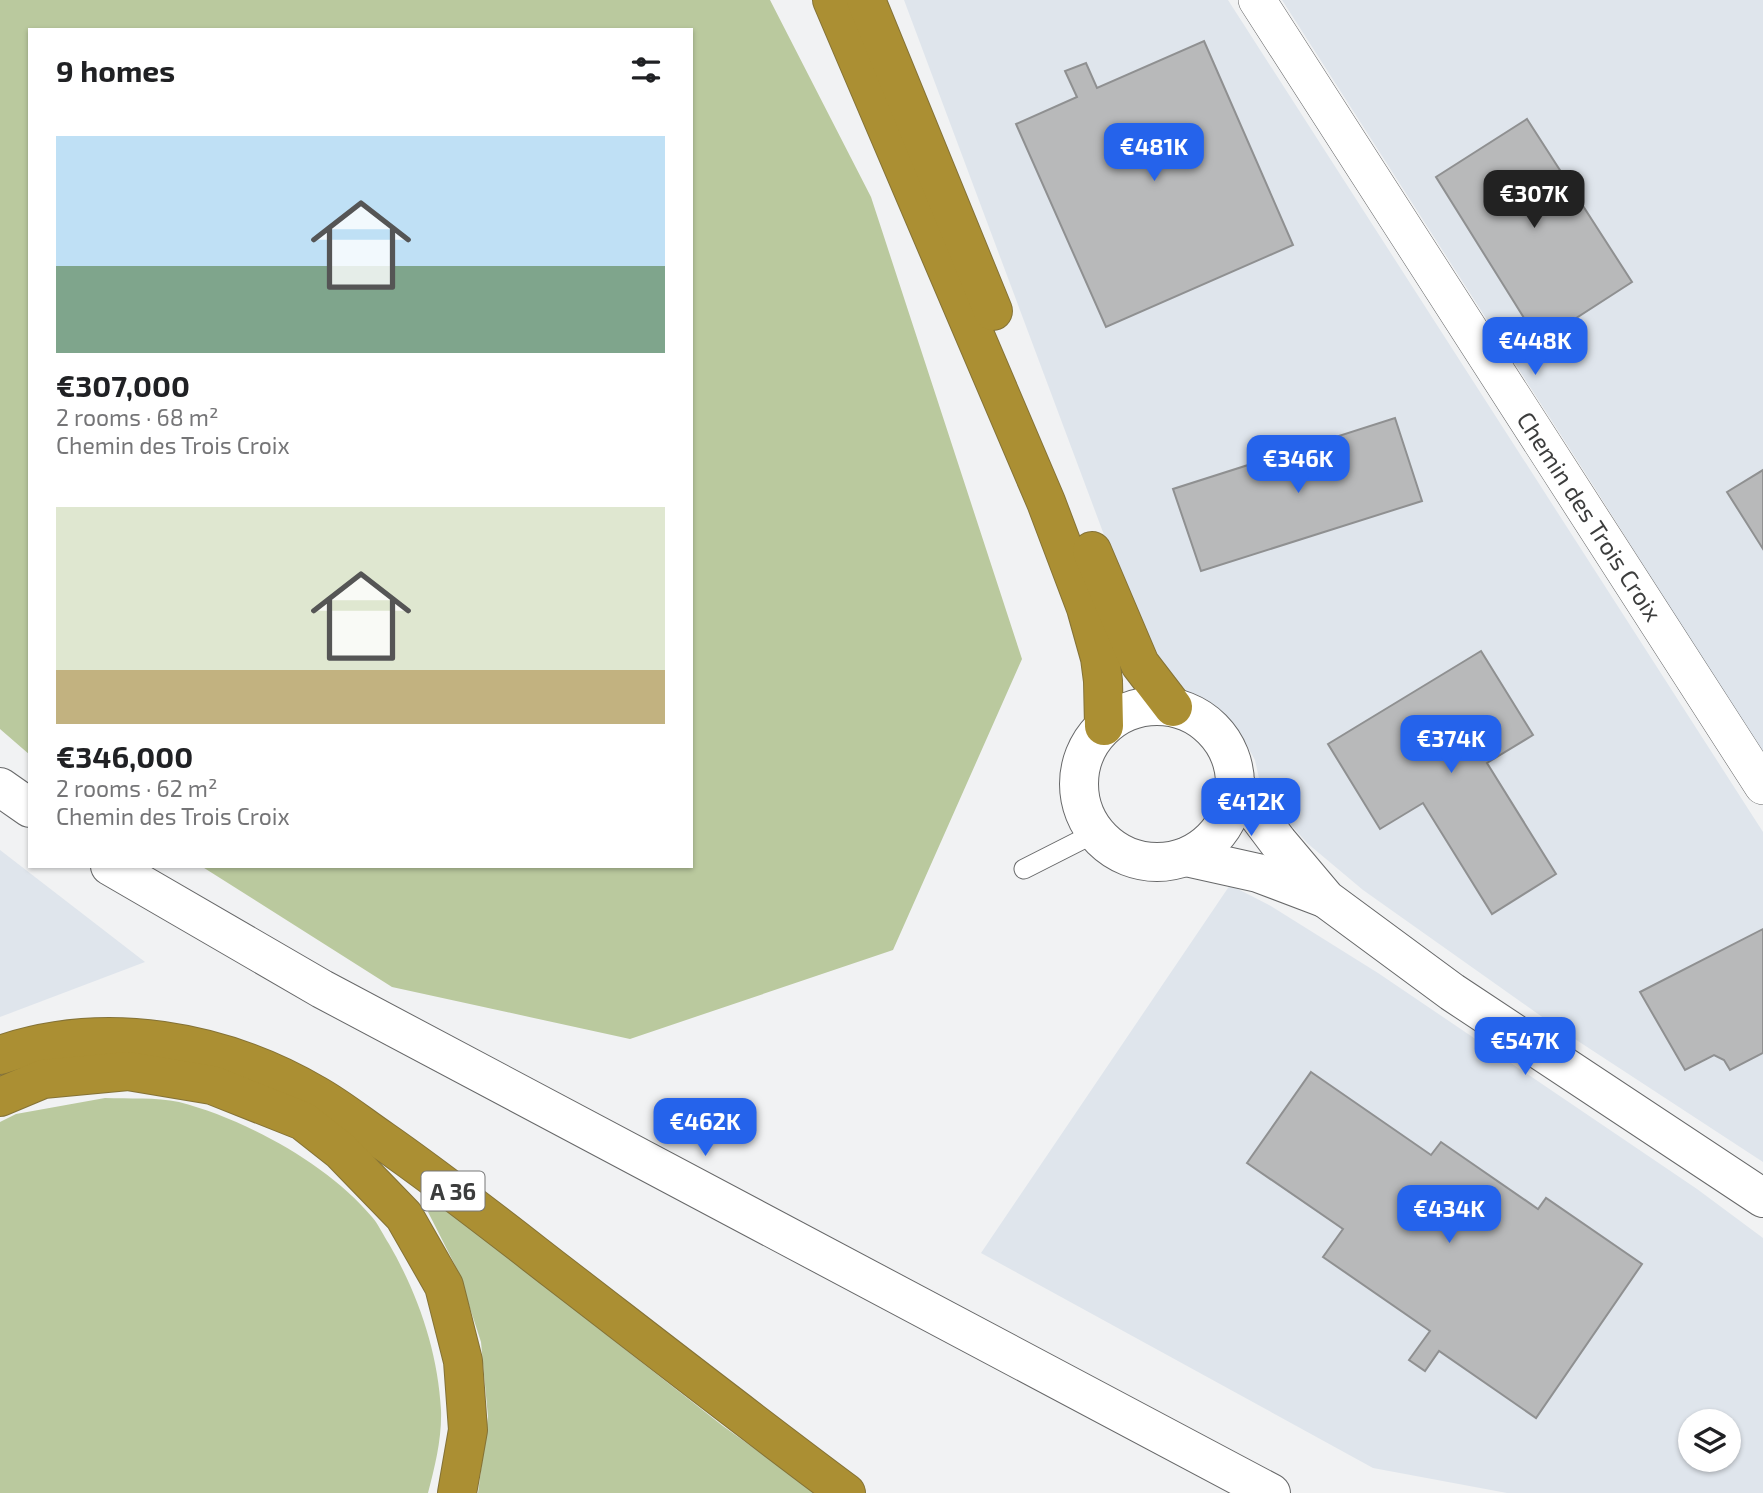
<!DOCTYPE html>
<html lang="en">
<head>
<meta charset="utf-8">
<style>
	:root { --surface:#fff; --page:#f2f2f2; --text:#202124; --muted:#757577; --accent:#2563eb }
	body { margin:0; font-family:"Exo 2",sans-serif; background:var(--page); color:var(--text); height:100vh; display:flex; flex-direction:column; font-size:26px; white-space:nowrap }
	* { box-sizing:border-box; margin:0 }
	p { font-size:23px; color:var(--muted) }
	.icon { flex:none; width:38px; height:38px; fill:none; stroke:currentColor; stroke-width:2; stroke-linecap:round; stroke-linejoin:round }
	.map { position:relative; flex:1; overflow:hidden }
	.panel { position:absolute; left:28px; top:28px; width:665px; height:840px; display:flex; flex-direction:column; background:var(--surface); border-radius:0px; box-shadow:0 2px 5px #0004 }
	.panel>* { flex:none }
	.tools { position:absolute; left:1678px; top:1409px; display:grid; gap:14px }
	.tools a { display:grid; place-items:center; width:63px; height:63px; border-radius:50%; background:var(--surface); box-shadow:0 2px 5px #0004; font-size:35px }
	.price { position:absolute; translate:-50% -60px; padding:0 16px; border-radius:14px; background:var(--accent); color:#fff; font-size:23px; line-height:46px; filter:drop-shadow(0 2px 4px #0008) }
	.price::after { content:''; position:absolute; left:50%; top:42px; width:21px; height:16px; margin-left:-10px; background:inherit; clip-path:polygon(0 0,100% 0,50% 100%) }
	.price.selected { background:#222; color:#fff }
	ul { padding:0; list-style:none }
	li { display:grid; align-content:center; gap:14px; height:371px; padding:0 28px }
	li span { display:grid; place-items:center; height:217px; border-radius:0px; color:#555 }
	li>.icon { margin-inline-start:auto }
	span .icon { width:126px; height:126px; fill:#fffc; stroke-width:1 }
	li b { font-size:30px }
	h2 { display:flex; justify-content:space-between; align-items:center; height:84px; padding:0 28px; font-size:30px }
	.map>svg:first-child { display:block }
</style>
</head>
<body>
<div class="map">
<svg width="1763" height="1493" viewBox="0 0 1763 1493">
	<rect width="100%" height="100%" fill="#f1f2f3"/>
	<g fill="#dfe5ec" fill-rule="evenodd">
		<path d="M 904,0 L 1228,0 L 1763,832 L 1763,1162 L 1555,1026 L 1363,890 L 1307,843 L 1262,792 L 1255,760 L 1240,733 L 1210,707 L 1183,692 L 1159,662 L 1122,583 Z"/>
		<path d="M 1282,0 L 1763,0 L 1763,756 L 1593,485 Z"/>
		<path d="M 0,850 L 145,962 L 0,1017 Z"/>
		<path d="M 1230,885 L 1269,905 L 1378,973 L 1697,1189 L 1763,1238 L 1763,1493 L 1507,1493 L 1373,1468 L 981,1253 ZM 1690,1421 L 1729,1421 L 1729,1460 L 1690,1460 Z"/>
	</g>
	<g fill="#bac99e">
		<path d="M 0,0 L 770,0 L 871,197 L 1022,659 L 893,950 L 630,1039 L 392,987 L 201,866 L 691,866 L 691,30 L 30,30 L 30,755 L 0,729 Z"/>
		<path d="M 105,1098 C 128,1099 156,1097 179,1102 C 245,1119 328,1164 372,1217 C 379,1225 383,1235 389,1244 C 418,1294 438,1352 441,1410 C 442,1438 435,1466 428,1493 L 0,1493 L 0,1122 L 16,1114 Z"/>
		<path d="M 437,1202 L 723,1426 L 816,1493 L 478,1493 L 488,1417 L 481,1342 L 458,1271 L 428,1212 Z"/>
	</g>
	<g fill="#b8b9ba" stroke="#8f9091" stroke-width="2">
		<path d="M 1204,41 L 1293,245 L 1106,327 L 1016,124 L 1077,97 L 1065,71 L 1086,63 L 1097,88 Z"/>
		<path d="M 1527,119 L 1632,282 L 1539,342 L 1436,177 Z"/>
		<path d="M 1395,418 L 1422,501 L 1201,571 L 1173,489 Z"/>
		<path d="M 1763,470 L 1763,549 L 1727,492 Z"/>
		<path d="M 1481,651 L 1533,735 L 1487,763 L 1556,874 L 1492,914 L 1423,803 L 1380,829 L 1328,744 Z"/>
		<path d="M 1763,929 L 1763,1053 L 1730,1070 L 1724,1060 L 1714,1055 L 1685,1070 L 1640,992 Z"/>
		<path d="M 1311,1072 L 1431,1155 L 1441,1142 L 1538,1209 L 1546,1198 L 1642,1264 L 1536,1418 L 1439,1351 L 1425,1371 L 1409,1360 L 1430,1331 L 1323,1257 L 1343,1229 L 1247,1163 Z"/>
	</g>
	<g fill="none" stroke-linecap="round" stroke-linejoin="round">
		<defs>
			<path id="lane" d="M 1024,869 L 1095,833"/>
			<path id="street" d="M 1257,0 L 1763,786"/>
			<g id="secondary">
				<circle cx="1157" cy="784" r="78"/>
				<path d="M 1236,786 L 1278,842 L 1326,899 L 1452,992 L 1763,1198"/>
				<path d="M 0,787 L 30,808"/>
				<path d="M 1186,857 L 1258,873 L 1324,898"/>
				<path d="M 110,866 L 322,989 L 1271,1493"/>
			</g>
			<g id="highway">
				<path d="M 832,0 L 1046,502 L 1086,608 L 1100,658 L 1103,681 L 1104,726"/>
				<path d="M 866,0 L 993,311"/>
				<path d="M 1092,551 L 1140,664 L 1173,707"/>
				<path d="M 0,1055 C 105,1019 222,1040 316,1095 C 339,1108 360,1125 382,1140 C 441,1181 498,1226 556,1271 C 652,1345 748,1420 846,1493"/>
				<path d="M 0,1097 L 43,1079 L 128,1071 L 212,1085 L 303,1121 L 341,1151 L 404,1216 L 444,1286 L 463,1361 L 468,1430 L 457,1493"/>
			</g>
		</defs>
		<use href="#lane" stroke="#676869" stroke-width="21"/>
		<use href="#street" stroke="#676869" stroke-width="38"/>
		<use href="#secondary" stroke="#676869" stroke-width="40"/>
		<use href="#highway" stroke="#847236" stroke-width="40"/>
		<use href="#lane" stroke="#fff" stroke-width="19"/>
		<use href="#street" stroke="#fff" stroke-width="37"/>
		<use href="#secondary" stroke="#fff" stroke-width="38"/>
		<use href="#highway" stroke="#ab8f33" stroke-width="38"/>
	</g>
	<g text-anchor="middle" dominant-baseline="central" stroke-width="5" stroke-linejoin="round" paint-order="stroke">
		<rect fill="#fff" stroke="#767777" stroke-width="2" x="421.5" y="1171.5" width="63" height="39" rx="5"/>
		<g font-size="23" font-weight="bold" fill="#3c3d3d">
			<text x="453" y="1191">A 36</text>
		</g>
		<g font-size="24" fill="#3c3d3d" stroke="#fff">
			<text transform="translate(1590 516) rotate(57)">Chemin des Trois Croix</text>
		</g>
	</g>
</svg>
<div class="tools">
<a><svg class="icon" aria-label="layers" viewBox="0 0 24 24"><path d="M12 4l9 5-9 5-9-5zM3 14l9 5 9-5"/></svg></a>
</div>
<b class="price" style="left:1154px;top:183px">€481K</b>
<b class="price selected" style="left:1534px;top:230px">€307K</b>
<b class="price" style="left:1535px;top:377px">€448K</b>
<b class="price" style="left:1298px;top:495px">€346K</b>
<b class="price" style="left:1451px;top:775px">€374K</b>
<b class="price" style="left:1251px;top:838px">€412K</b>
<b class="price" style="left:1525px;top:1077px">€547K</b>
<b class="price" style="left:705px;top:1158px">€462K</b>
<b class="price" style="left:1449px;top:1245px">€434K</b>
<section class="panel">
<h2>9 homes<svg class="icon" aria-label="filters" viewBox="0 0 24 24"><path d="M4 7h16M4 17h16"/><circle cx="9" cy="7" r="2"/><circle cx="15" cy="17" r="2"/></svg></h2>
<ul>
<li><span style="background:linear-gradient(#bfe0f5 60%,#7fa58c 0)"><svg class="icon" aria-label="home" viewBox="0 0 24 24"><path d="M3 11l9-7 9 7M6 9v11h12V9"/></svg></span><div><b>€307,000</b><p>2 rooms · 68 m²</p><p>Chemin des Trois Croix</p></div></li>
<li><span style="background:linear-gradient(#dfe7d0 75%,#c2b280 0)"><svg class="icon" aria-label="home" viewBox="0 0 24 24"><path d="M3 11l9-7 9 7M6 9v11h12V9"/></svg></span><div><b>€346,000</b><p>2 rooms · 62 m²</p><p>Chemin des Trois Croix</p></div></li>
</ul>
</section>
</div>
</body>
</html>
